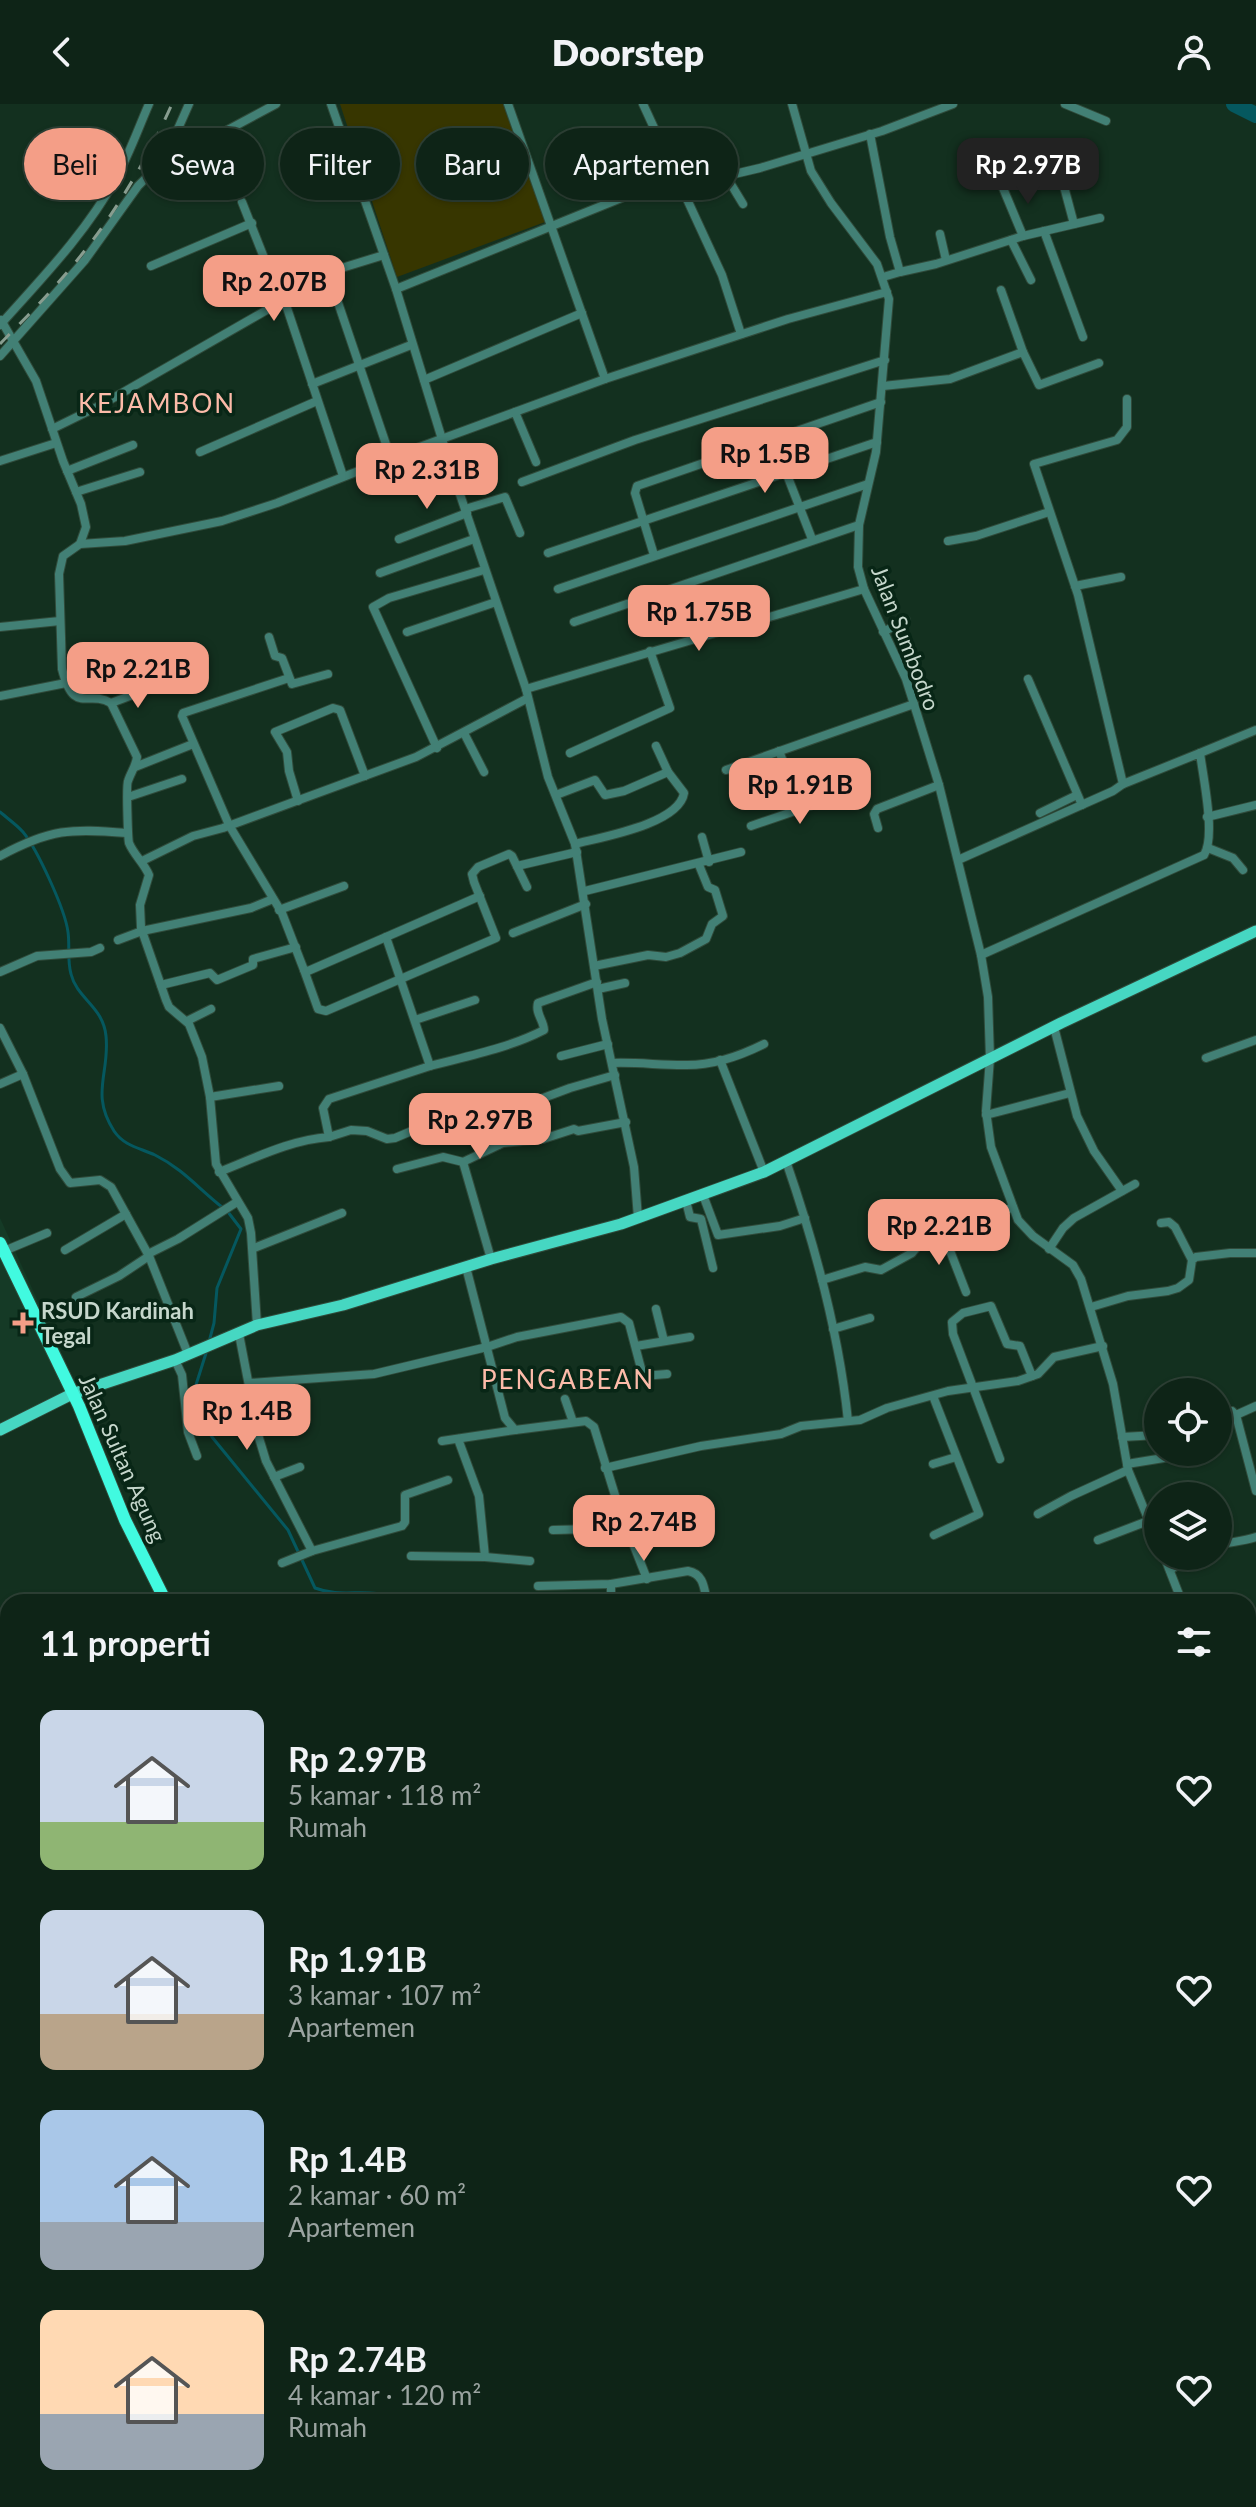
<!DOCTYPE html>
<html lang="id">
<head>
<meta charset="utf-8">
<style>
	:root { --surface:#0e2417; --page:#172c20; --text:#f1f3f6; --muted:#9ba4a1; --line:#2e4136; --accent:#f49e87 }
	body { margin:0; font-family:Lato,sans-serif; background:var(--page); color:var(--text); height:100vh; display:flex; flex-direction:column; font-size:30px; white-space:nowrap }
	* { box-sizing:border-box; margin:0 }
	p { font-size:26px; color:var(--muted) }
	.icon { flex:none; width:44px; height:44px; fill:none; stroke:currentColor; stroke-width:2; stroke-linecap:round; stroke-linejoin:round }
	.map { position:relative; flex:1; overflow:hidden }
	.details { position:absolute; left:0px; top:1490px; width:1256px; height:914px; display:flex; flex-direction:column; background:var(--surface); border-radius:24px 24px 0 0; box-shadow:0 2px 6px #0004,0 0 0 2px var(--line) }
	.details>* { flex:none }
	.banner { position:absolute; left:24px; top:24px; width:800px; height:72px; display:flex; gap:16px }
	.tools { position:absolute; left:1144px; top:1274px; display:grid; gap:16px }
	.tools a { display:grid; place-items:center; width:88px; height:88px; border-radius:50%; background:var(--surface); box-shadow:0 2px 6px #0004,0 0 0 2px var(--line); font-size:40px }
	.price { position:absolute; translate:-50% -68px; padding:0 18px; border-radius:16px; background:var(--accent); color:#111; font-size:26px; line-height:52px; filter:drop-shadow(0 2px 4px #0008) }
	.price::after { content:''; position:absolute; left:50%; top:48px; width:24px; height:18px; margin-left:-12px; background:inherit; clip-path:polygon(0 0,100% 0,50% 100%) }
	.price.current { background:#222; color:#fff }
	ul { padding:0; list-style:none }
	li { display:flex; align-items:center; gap:24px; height:200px; padding:0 40px }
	li span { display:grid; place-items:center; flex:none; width:224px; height:160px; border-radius:16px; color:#555 }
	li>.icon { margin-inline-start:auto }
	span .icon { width:96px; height:96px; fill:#fffc; stroke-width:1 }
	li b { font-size:34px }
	h2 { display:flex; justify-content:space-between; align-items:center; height:96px; padding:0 40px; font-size:34px }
	.chip { padding:0 28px; border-radius:36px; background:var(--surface); box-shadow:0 2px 6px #0004,0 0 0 2px var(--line); font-size:28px; line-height:72px }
	.chip.current { background:var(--accent); color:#111 }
	header { display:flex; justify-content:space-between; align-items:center; height:104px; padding:0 40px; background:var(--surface); font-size:36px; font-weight:800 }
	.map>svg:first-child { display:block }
</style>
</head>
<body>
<header><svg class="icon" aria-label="back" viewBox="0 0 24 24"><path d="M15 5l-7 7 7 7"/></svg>Doorstep<svg class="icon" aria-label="person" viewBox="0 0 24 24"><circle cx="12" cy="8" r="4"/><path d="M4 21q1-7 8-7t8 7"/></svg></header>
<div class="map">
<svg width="1256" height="2403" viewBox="0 0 1256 2403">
	<rect width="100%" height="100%" fill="#13301f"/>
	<path fill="#153a26" d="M 0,1114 L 67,1261 L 71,1290 L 0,1326 Z"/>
	<path fill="#373600" d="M 340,0 L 503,0 L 545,118 L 397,173 Z"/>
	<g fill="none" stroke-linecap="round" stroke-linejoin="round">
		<g stroke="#05585f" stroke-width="3">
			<path d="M 0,708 C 7,714 17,721 23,728 C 37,745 65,805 68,828 C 70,842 67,856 71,870 C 77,895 103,902 106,932 C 110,969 90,990 114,1027 C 124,1042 140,1044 155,1051 C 183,1065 199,1085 222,1103"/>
			<path d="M 209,1238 L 214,1219 L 217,1184 L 241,1125 L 228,1108"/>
			<path d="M 207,1246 L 195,1284 L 197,1311 L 212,1333 L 288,1426 L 315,1484 C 346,1496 369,1480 402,1498"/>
		</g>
		<path stroke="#05585f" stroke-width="16" d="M 1234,0 L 1256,11"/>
		<defs>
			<g id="minor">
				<path d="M 331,0 L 396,185 L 646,84 L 679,74 L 726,72 L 760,64 L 882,27 L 953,0"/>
				<path d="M 508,0 L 605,275"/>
				<path d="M 643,0 L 722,171 L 741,230"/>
				<path d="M 792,0 L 811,67 L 831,99 L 877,160 L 889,195 L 876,348 L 859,421 L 858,463 L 864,485 L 906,575 L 918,613 L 939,681 L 981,851 L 988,893 L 990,954 L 986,1007 L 991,1043 L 1018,1116 L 1033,1132 L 1073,1161 L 1081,1175 L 1113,1280 L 1128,1366 L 1158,1439"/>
				<path d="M 1065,0 L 1106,17"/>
				<path d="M 870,30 L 890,133 L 900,168 L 883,173"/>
				<path d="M 209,36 L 276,0"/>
				<path d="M 726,72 L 743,100"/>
				<path d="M 1062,75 L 1074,120"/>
				<path d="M 1003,84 L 1023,132"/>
				<path d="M 242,98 L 276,184 L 280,183"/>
				<path d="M 1044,127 L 1083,233"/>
				<path d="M 940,130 L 946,156"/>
				<path d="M 1011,136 L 1031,176"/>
				<path d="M 151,162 L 252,119"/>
				<path d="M 900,168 L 936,160 L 1023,132 L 1100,114"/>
				<path d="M 328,169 L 391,355"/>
				<path d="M 396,185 L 449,358 L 526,585 L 548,673 L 575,740 L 602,915 L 634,1063 L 638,1114"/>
				<path d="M 1001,186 L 1023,248"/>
				<path d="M 264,189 L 276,184"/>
				<path d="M 1,216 L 36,277 L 63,357 L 81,400 L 86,423 L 80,440"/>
				<path d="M 0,221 C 41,175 86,129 116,74 C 129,51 138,25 149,0"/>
				<path d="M 0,252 L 85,156 L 138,82 L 157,63 L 173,36 L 189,0"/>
				<path d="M 424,276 L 582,209"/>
				<path d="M 312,280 L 411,241"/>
				<path d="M 883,282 L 950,275 L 1023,248 L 1039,281 L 1099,259"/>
				<path d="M 515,308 L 536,358"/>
				<path d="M 52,325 L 101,301 L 272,203"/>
				<path d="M 773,335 L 812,435"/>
				<path d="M 200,348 L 317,297"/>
				<path d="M 0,357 L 56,339"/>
				<path d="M 67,367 L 133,341"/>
				<path d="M 343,372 L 280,183 L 384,151"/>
				<path d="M 522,378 L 635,336 L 885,256"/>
				<path d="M 76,388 L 140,368"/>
				<path d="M 465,405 L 505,393 L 520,429"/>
				<path d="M 399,435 L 467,409"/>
				<path d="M 948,437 L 976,432 L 1049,408"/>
				<path d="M 548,449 L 877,338"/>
				<path d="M 654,451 L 635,389 L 637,382 L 881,298"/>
				<path d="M 380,469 L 474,435"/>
				<path d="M 1075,482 L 1121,473"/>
				<path d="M 558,485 L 868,380"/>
				<path d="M 574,518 L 859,421"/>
				<path d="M 0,523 L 60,517"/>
				<path d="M 407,528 L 496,498"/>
				<path d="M 883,528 L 906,516"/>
				<path d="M 269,533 L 275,552 L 282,554 L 292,580 L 328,570"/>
				<path d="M 289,574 L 183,609 L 182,612 L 229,721 L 282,809 L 304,866 L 308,867 L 386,833"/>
				<path d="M 1028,575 L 1082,701"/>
				<path d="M 526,585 L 864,485"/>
				<path d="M 0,592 L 66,579"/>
				<path d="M 111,599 L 154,583"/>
				<path d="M 464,629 L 484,668"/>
				<path d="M 437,644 L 373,503 L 389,494 L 484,466"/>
				<path d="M 779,647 L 801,704"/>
				<path d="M 570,649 L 670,604 L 650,547"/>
				<path d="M 1200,649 L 1256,626"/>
				<path d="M 135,663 L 193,640"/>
				<path d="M 726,666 L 914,600"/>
				<path d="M 556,691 L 595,676 L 605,691 L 624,687 L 668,668"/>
				<path d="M 128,693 L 182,675"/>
				<path d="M 298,697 L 289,667 L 287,648 L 275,628 L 333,604 L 340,606 L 365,672"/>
				<path d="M 1040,709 L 1077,691"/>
				<path d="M 1207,713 L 1256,701"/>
				<path d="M 751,722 L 839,692"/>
				<path d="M 878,724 L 874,710 L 877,705 L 939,681"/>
				<path d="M 702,733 L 709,758"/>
				<path d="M 575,740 C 602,733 679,720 684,689 L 668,668 L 656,642"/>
				<path d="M 1208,744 L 1233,754 L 1243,766"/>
				<path d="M 0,752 C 50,725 71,724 127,729"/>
				<path d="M 958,756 L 1113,687 L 1123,680 L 1078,491 L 1034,360 L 1117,336 L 1127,323 L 1127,295"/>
				<path d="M 142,757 L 193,732 L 223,724 L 416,653 L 528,594"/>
				<path d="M 517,762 L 577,748"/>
				<path d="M 585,787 L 741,748"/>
				<path d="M 279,806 L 344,782"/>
				<path d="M 513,829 L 586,800"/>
				<path d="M 118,836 L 142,827 L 251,804 L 273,795"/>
				<path d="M 981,851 L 1204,751 C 1216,732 1203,673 1200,649 L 1123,680"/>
				<path d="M 594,862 L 648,851 L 666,853 L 680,849 L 706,835 L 712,820 L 723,812 L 715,786 L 708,783 L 699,761"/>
				<path d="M 304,866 L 318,905 L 326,907 L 496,834 L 474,778 L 472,770 L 478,763 L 509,750 L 512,752 L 527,783"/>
				<path d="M 0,868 L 37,852 L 91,848 L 100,844"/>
				<path d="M 161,881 L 210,869 L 217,876 L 253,861 L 253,855 L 296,843"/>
				<path d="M 598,885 L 625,879"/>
				<path d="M 415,916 L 475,896"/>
				<path d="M 187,917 L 211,905"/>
				<path d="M 1054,923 L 1077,1012 L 1094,1047 L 1122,1087"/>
				<path d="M 0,924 L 23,970 L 60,1065 L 70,1079 L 100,1076 L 111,1083 L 149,1152 L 188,1250"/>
				<path d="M 561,952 L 608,940"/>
				<path d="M 1206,954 L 1256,936"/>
				<path d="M 720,956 L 764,1068"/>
				<path d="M 612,959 C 636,958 659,961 683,961 C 711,962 740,952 764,940"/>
				<path d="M 430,962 C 468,952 509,944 544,926 C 544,917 535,909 538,899 L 597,878"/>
				<path d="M 0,980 L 23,970"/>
				<path d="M 210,993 L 279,982"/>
				<path d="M 986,1011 L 1070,989"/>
				<path d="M 492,1012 L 498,1041"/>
				<path d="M 329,1033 L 351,1026 L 367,1027 L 387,1035 L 395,1034 L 414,1026 L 503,1009 L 570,984 L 615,971"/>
				<path d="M 786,1057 C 815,1141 839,1228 848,1317"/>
				<path d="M 463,1058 L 503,1039 L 543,1035 L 574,1025 L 578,1027 L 626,1018"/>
				<path d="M 397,1065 L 443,1053 L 463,1058 L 491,1155"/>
				<path d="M 219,1068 C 255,1054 290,1036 329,1033 L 323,1004 L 329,995 L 430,962 L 386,833 L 480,792"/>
				<path d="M 703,1091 L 718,1131 L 780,1122 L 805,1114"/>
				<path d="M 686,1097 L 690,1113 L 701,1115 L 713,1164"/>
				<path d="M 1161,1119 L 1169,1118 L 1175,1123 L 1192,1156"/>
				<path d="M 942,1126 L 966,1188"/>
				<path d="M 254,1144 L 342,1109"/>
				<path d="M 1049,1145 L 1063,1124 L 1074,1114 L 1135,1080"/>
				<path d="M 65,1146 L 126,1110"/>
				<path d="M 4,1147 L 47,1129"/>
				<path d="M 148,1150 L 178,1135 L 237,1098"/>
				<path d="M 466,1163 L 505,1314 L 515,1326 L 586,1317 L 594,1323 L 618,1401 L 598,1409 L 592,1425 L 553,1426"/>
				<path d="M 822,1176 L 865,1163 L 881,1166 L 912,1149 L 927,1131 L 972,1121 L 1013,1103"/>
				<path d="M 76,1193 L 119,1172 L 149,1152"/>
				<path d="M 1091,1203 L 1128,1192 L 1168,1187 L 1178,1184 L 1189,1176 L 1192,1156 L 1196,1153 L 1230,1149 L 1256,1149"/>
				<path d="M 656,1205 L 664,1237"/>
				<path d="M 257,1221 L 251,1129 L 248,1114 L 216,1060 L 210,993 L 202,953 L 189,920 L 169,903 L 166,896 L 141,824 L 140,801 L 149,771 C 144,759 134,751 129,739 C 128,735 126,681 128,677 C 131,668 136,662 137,653 L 111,599 C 87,585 74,612 62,565 L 59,470 L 63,452 L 80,440 L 125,437 L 222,417 L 277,399 L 417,344 L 605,275 L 788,215 L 887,188"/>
				<path d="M 833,1225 L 870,1214"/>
				<path d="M 239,1230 L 259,1334 L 266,1357 L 312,1447"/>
				<path d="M 636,1242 L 690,1233"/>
				<path d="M 175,1256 L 182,1271 L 188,1328 L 197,1352"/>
				<path d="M 249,1279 L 374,1270 L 487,1243 L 517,1233 L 621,1213 L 629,1219 L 643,1272 L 667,1270"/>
				<path d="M 933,1292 L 979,1410 L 934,1431"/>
				<path d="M 565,1295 L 573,1318"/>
				<path d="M 1218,1308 L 1232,1307 L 1236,1311 L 1256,1387"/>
				<path d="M 1236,1311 L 1256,1302"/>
				<path d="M 1122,1333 L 1158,1331"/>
				<path d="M 442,1337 L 515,1326"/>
				<path d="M 1000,1355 L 953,1230 L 952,1218 L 963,1209 L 991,1202 L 1007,1240 L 1020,1242 L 1032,1272"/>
				<path d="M 933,1360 L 956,1353"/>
				<path d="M 1127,1360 L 1182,1351"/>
				<path d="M 605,1364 L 701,1342 L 781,1330 L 801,1322 L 860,1316 L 887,1304 L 948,1287 L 1018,1277 L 1038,1270 L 1054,1253 L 1103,1242"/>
				<path d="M 274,1373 L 300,1363"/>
				<path d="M 618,1401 L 647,1475"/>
				<path d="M 1038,1410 L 1071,1392 L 1128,1366"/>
				<path d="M 1098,1436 L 1148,1417"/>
				<path d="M 1218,1441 C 1231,1438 1243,1437 1256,1433"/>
				<path d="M 411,1452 L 485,1453 L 479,1392 L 458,1335"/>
				<path d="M 1164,1452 L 1182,1498"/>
				<path d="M 485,1453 L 530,1457"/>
				<path d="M 282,1459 L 312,1447 L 402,1422 L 405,1418 L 405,1391 L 448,1376"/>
				<path d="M 1170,1466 L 1192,1452"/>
				<path d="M 538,1482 L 611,1480 L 688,1467 C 704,1470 704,1484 707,1498"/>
				<path d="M 611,1498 L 611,1480"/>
				<path d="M 0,1576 L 8,1576"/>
				<path d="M 1248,1622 L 1256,1618"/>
				<path d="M 0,1628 L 8,1628"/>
				<path d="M 0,1690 L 8,1689"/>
				<path d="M 1248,1734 L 1256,1750"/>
				<path d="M 0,1759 L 8,1810"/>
				<path d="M 1248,1828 L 1256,1826"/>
				<path d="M 0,1829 L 8,1827"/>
				<path d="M 0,1906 L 8,1904"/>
				<path d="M 0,1972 L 8,1970"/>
				<path d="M 1248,2013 L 1256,2011"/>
				<path d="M 0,2037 L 8,2035"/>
				<path d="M 1248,2156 L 1256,2153"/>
				<path d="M 0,2228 L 8,2227"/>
				<path d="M 1248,2259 L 1256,2256"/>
				<path d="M 1248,2291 L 1256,2289"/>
				<path d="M 1248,2386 L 1256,2386"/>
				<path d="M 156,2396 L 157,2403"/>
				<path d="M 365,2396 L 368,2403"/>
				<path d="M 627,2396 L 629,2403"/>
				<path d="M 964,2396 L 968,2403"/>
				<path d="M 305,2403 L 326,2396"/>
				<path d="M 838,2403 L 838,2396"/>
				<path d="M 910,2403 L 935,2396"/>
				<path d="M 1111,2403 L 1139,2396"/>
			</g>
			<path id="major" d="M 0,1326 L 72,1290 L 175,1256 L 257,1221 L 343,1201 L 491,1155 L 621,1120 L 764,1068 L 1061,919 L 1256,827"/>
			<g id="highway">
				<path d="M 0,1139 L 79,1302 L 125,1416 L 166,1498"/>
				<path d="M 481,2396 L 482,2403"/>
			</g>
		</defs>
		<use href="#minor" stroke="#304b3b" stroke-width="10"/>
		<use href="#major" stroke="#304b3b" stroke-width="13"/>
		<use href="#highway" stroke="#304b3b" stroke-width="14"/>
		<use href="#minor" stroke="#428075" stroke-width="8"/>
		<use href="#major" stroke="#46d7c2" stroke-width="11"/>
		<use href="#highway" stroke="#41fae0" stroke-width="12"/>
		<path stroke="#889d90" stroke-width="3" stroke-dasharray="14 14" stroke-linecap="butt" d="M 0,240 C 18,221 38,202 55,182 C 104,128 143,65 172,0"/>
	</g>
	<path fill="#f49e87" stroke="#082616" stroke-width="3" d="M19 1207h8v8h8v8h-8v8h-8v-8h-8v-8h8z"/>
	<g text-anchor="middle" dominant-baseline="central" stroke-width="7" stroke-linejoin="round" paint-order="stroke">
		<g font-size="22" fill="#c6d7cc" stroke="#082616">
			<text transform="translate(906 534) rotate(69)">Jalan Sumbodro</text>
			<text transform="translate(123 1354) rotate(66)">Jalan Sultan Agung</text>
		</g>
		<g font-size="22" font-weight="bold" fill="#c6d7cc" stroke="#082616" text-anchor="start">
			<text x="41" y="1206">RSUD Kardinah<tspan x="41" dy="25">Tegal</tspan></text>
		</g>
		<g font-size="26" letter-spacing="2" fill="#fcbba9" stroke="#082616">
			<text x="157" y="299">KEJAMBON</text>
			<text x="568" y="1275">PENGABEAN</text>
		</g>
	</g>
</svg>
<div class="tools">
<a><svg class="icon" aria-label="locate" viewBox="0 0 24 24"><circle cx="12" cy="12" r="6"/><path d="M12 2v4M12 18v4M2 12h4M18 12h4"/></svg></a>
<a><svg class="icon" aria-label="layers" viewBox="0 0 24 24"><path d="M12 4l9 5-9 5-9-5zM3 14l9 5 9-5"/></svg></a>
</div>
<b class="price current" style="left:1028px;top:102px">Rp 2.97B</b>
<b class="price" style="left:274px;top:219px">Rp 2.07B</b>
<b class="price" style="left:765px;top:391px">Rp 1.5B</b>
<b class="price" style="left:427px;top:407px">Rp 2.31B</b>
<b class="price" style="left:699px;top:549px">Rp 1.75B</b>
<b class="price" style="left:138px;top:606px">Rp 2.21B</b>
<b class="price" style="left:800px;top:722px">Rp 1.91B</b>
<b class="price" style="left:480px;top:1057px">Rp 2.97B</b>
<b class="price" style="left:939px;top:1163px">Rp 2.21B</b>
<b class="price" style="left:247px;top:1348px">Rp 1.4B</b>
<b class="price" style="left:644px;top:1459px">Rp 2.74B</b>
<div class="banner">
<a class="chip current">Beli</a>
<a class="chip">Sewa</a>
<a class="chip">Filter</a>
<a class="chip">Baru</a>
<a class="chip">Apartemen</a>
</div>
<section class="details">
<h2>11 properti<svg class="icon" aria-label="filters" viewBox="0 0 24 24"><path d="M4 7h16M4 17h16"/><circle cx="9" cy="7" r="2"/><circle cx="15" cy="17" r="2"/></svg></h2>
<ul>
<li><span style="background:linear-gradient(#c9d6e8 70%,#8fb573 0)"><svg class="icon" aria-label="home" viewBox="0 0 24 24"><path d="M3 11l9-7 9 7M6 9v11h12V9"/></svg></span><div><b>Rp 2.97B</b><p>5 kamar · 118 m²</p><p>Rumah</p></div><svg class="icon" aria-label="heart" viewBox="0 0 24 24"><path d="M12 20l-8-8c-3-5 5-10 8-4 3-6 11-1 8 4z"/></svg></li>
<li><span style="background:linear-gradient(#c9d6e8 65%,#b9a48a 0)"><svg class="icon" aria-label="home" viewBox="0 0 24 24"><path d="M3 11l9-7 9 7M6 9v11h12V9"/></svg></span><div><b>Rp 1.91B</b><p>3 kamar · 107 m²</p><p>Apartemen</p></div><svg class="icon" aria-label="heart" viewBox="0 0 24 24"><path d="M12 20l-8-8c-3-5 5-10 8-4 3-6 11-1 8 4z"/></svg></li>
<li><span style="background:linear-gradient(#a9c7e8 70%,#9aa5b1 0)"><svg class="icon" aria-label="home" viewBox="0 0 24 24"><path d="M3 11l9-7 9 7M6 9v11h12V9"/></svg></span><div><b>Rp 1.4B</b><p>2 kamar · 60 m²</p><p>Apartemen</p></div><svg class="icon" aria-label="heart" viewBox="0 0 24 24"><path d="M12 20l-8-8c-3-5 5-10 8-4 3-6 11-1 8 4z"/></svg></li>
<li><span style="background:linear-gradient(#ffd9b3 65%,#9aa5b1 0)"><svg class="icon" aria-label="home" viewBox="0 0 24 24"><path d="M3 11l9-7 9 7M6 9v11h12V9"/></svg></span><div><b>Rp 2.74B</b><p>4 kamar · 120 m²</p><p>Rumah</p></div><svg class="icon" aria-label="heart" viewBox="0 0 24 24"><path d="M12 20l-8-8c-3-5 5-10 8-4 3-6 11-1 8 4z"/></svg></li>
</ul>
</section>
</div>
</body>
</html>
